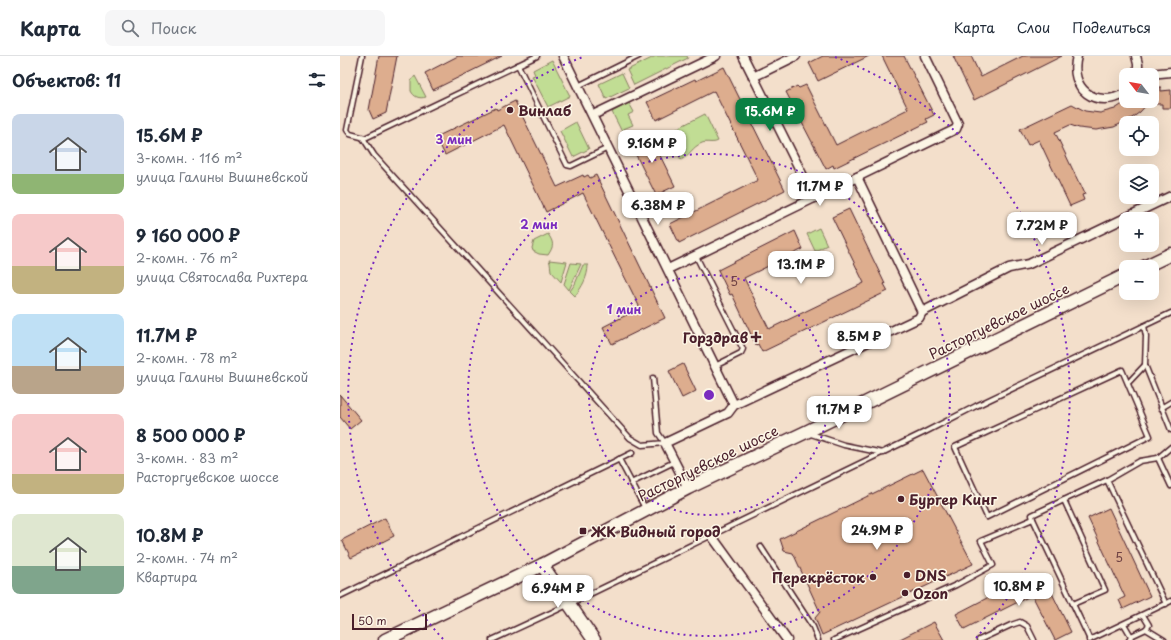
<!DOCTYPE html>
<html lang="ru">
<head>
<meta charset="utf-8">
<style>
	:root { --surface:#fff; --page:#f6f6f7; --text:#1f2937; --muted:#747a83; --line:#e0e1e3; --accent:#0b8043 }
	body { margin:0; font-family:"Playpen Sans",sans-serif; background:var(--page); color:var(--text); height:100vh; display:flex; flex-direction:column; font-size:15px; white-space:nowrap }
	* { box-sizing:border-box; margin:0 }
	p { font-size:13px; color:var(--muted) }
	.icon { flex:none; width:22px; height:22px; fill:none; stroke:currentColor; stroke-width:2; stroke-linecap:round; stroke-linejoin:round }
	.map { position:relative; flex:1; overflow:hidden }
	.panel { display:flex; flex-direction:column; background:var(--surface); width:340px }
	.panel>* { flex:none }
	.needle { width:26px; rotate:301deg }
	.buttons { position:absolute; left:779px; top:12px; display:grid; gap:8px }
	.buttons a { display:grid; place-items:center; width:40px; height:40px; border-radius:8px; background:var(--surface); box-shadow:0 4px 16px #0002; font-size:20px }
	.scale { position:absolute; left:12px; bottom:10px; width:75px; box-sizing:border-box; padding-left:4px; border:2px solid #4a1f2b; border-top:0; font-size:11px; line-height:14px; white-space:nowrap; color:#4a1f2b; -webkit-text-stroke:3px #fcf5e5; paint-order:stroke }
	.price { position:absolute; translate:-50% -34px; padding:0 9px; border-radius:8px; background:#fff; color:#222; font-size:13px; line-height:26px; filter:drop-shadow(0 1px 2px #0008) }
	.price::after { content:''; position:absolute; left:50%; top:24px; width:12px; height:9px; margin-left:-6px; background:inherit; clip-path:polygon(0 0,100% 0,50% 100%) }
	.price.active { background:var(--accent); color:#fff }
	ul { padding:0; list-style:none }
	li { display:flex; align-items:center; gap:12px; height:100px; padding:0 12px }
	li span { display:grid; place-items:center; flex:none; width:112px; height:80px; border-radius:8px; color:#555 }
	li>.icon { margin-inline-start:auto }
	span .icon { width:48px; height:48px; fill:#fffc; stroke-width:1 }
	li b { font-size:17px }
	h2 { display:flex; justify-content:space-between; align-items:center; height:48px; padding:0 12px; font-size:17px }
	header { display:flex; align-items:center; gap:24px; box-sizing:border-box; height:56px; padding:0 20px; background:var(--surface); border-bottom:1px solid var(--line) }
	header strong { font-size:19px }
	nav { display:flex; gap:22px; margin-inline-start:auto; font-size:14px }
	.search { width:280px; height:36px; background:var(--page); display:flex; align-items:center; gap:10px; box-sizing:border-box; padding:0 14px; border-radius:8px; color:var(--muted); font-size:15px }
	main { display:flex; flex:1; min-height:0 }
	.map>svg:first-child { display:block }
</style>
</head>
<body>
<header>
<strong>Карта</strong>
<div class="search"><svg class="icon" aria-label="search" viewBox="0 0 24 24"><circle cx="10" cy="10" r="6"/><path d="M15 15l6 6"/></svg>Поиск</div>
<nav><a>Карта</a><a>Слои</a><a>Поделиться</a></nav>
</header>
<main>
<section class="panel">
<h2>Объектов: 11<svg class="icon" aria-label="filters" viewBox="0 0 24 24"><path d="M4 7h16M4 17h16"/><circle cx="9" cy="7" r="2"/><circle cx="15" cy="17" r="2"/></svg></h2>
<ul>
<li><span style="background:linear-gradient(#c9d6e8 75%,#8fb573 0)"><svg class="icon" aria-label="home" viewBox="0 0 24 24"><path d="M3 11l9-7 9 7M6 9v11h12V9"/></svg></span><div><b>15.6M ₽</b><p>3-комн. · 116 m²</p><p>улица Галины Вишневской</p></div></li>
<li><span style="background:linear-gradient(#f6c9c9 65%,#c2b280 0)"><svg class="icon" aria-label="home" viewBox="0 0 24 24"><path d="M3 11l9-7 9 7M6 9v11h12V9"/></svg></span><div><b>9 160 000 ₽</b><p>2-комн. · 76 m²</p><p>улица Святослава Рихтера</p></div></li>
<li><span style="background:linear-gradient(#bfe0f5 65%,#b9a48a 0)"><svg class="icon" aria-label="home" viewBox="0 0 24 24"><path d="M3 11l9-7 9 7M6 9v11h12V9"/></svg></span><div><b>11.7M ₽</b><p>2-комн. · 78 m²</p><p>улица Галины Вишневской</p></div></li>
<li><span style="background:linear-gradient(#f6c9c9 75%,#c2b280 0)"><svg class="icon" aria-label="home" viewBox="0 0 24 24"><path d="M3 11l9-7 9 7M6 9v11h12V9"/></svg></span><div><b>8 500 000 ₽</b><p>3-комн. · 83 m²</p><p>Расторгуевское шоссе</p></div></li>
<li><span style="background:linear-gradient(#dfe7d0 65%,#7fa58c 0)"><svg class="icon" aria-label="home" viewBox="0 0 24 24"><path d="M3 11l9-7 9 7M6 9v11h12V9"/></svg></span><div><b>10.8M ₽</b><p>2-комн. · 74 m²</p><p>Квартира</p></div></li>
</ul>
</section>
<div class="map">
<svg width="831" height="584" viewBox="0 0 831 584">
	<rect width="100%" height="100%" fill="#f3dfcb"/>
	<filter id="ink" filterUnits="userSpaceOnUse"><feTurbulence type="fractalNoise" baseFrequency=".025" numOctaves="2"/><feDisplacementMap in="SourceGraphic" scale="8" xChannelSelector="R" yChannelSelector="G"/><feConvolveMatrix kernelMatrix="1 2 1 2 8 2 1 2 1" color-interpolation-filters="sRGB"/></filter>
	<g filter="url(#ink)">
		<g fill="#c1dd94" stroke="#867e60">
			<path d="M 316,0 L 347,0 L 348,2 L 294,29 L 287,14 Z"/>
			<path d="M 212,4 L 230,40 L 208,51 L 192,20 L 195,19 L 193,14 Z"/>
			<path d="M 282,17 L 289,32 L 266,43 L 259,28 Z"/>
			<path d="M 75,20 L 86,41 C 79,43 74,41 71,35 L 71,25 Z"/>
			<path d="M 289,47 L 294,56 L 288,59 L 293,69 L 281,74 L 272,56 Z"/>
			<path d="M 365,58 L 378,85 C 373,88 367,85 362,87 C 352,91 350,99 341,104 L 328,77 Z"/>
			<path d="M 236,66 L 249,93 L 233,101 L 220,75 Z"/>
			<path d="M 479,172 L 487,189 L 475,195 L 467,178 Z"/>
			<path d="M 208,178 C 214,187 214,190 208,199 L 199,198 L 193,195 L 192,192 L 194,185 Z"/>
			<path d="M 209,204 L 227,206 L 221,226 L 211,215 L 210,207 Z"/>
			<path d="M 231,207 L 241,208 L 229,234 L 224,228 Z"/>
			<path d="M 243,209 L 248,209 C 248,221 242,231 235,240 L 230,235 L 235,228 Z"/>
		</g>
		<g fill="#ddad8e" stroke="#4a1f2b">
			<path d="M 39,0 L 57,0 L 46,57 L 33,63 L 29,54 Z"/>
			<path d="M 118,0 L 162,0 L 93,34 L 85,17 Z"/>
			<path d="M 483,0 L 529,0 L 478,25 L 469,7 Z"/>
			<path d="M 542,0 L 564,0 L 594,59 L 586,63 L 588,66 L 494,112 L 493,109 L 486,113 L 446,36 L 457,30 L 459,32 L 466,29 L 496,89 L 568,53 Z"/>
			<path d="M 613,0 L 631,0 L 641,21 L 683,0 L 722,0 L 634,44 Z"/>
			<path d="M 384,11 L 445,134 L 339,187 L 330,168 L 418,124 L 374,35 L 316,64 L 307,46 L 355,23 L 356,25 Z"/>
			<path d="M 812,31 L 821,31 L 821,35 L 831,34 L 831,52 L 822,52 L 822,48 L 812,48 Z"/>
			<path d="M 175,45 L 217,131 L 243,119 L 244,121 L 248,119 L 250,122 L 256,119 L 325,262 L 272,288 L 263,271 L 300,252 L 243,137 L 206,156 L 164,69 L 105,99 L 96,81 L 156,52 L 157,54 Z"/>
			<path d="M 787,45 L 810,45 L 800,56 L 792,62 L 774,71 L 756,74 L 739,72 L 730,69 L 715,76 L 739,127 L 740,127 L 745,138 L 742,139 L 744,144 L 730,150 L 699,84 L 688,89 L 680,73 L 732,48 L 745,55 L 760,57 L 775,53 Z"/>
			<path d="M 309,77 L 335,130 L 316,139 L 290,87 Z"/>
			<path d="M 509,153 L 545,228 L 544,228 L 548,235 L 422,296 L 418,288 L 416,289 L 392,238 L 390,239 L 378,214 L 455,175 L 463,193 L 404,222 L 429,273 L 524,227 L 492,161 Z"/>
			<path d="M 343,308 L 356,335 L 342,342 L 329,315 Z"/>
			<path d="M 0,339 L 21,364 L 10,373 L 0,361 Z"/>
			<path d="M 583,413 L 633,508 L 482,579 L 475,562 L 480,556 L 453,497 L 444,495 L 440,483 Z"/>
			<path d="M 769,452 L 810,540 L 783,553 L 779,544 L 785,541 L 748,462 Z"/>
			<path d="M 45,462 L 54,480 L 11,502 L 2,484 Z"/>
			<path d="M 705,523 L 731,576 L 715,584 L 692,539 L 624,573 L 616,558 L 676,527 L 680,535 Z"/>
			<path d="M 594,566 L 604,584 L 558,584 Z"/>
		</g>
		<g fill="none" stroke-linecap="round" stroke-linejoin="round">
			<defs>
				<g id="lane">
					<path d="M 22,0 L 7,74 L 10,78 L 25,82 L 197,0"/>
					<path d="M 178,9 L 227,109 L 231,110 L 268,92"/>
					<path d="M 238,30 L 299,0"/>
					<path d="M 23,82 L 34,99 L 290,382 L 302,389 L 325,387 L 318,377 L 313,322"/>
					<path d="M 356,200 L 403,293 L 401,297 L 375,310"/>
					<path d="M 804,270 L 806,280 L 805,309 L 831,374"/>
					<path d="M 782,314 L 810,380 L 647,461 L 615,391 Z"/>
					<path d="M 788,327 L 805,309"/>
					<path d="M 821,352 L 831,346"/>
					<path d="M 468,377 L 504,389 L 543,397"/>
					<path d="M 818,402 L 831,391"/>
					<path d="M 279,403 L 306,454"/>
					<path d="M 291,427 L 334,406"/>
					<path d="M 724,444 L 692,459 L 693,463 L 733,548"/>
					<path d="M 421,491 L 473,571 L 478,584"/>
					<path d="M 0,540 L 292,397"/>
					<path d="M 826,548 L 767,424 L 800,405 L 818,402 L 831,430"/>
					<path d="M 803,559 L 809,569 L 806,573"/>
					<path d="M 784,568 L 791,580"/>
					<path d="M 152,584 L 217,554 L 585,376 L 636,350 L 831,257"/>
					<path d="M 494,584 L 616,529 L 653,509 L 641,485 L 693,463"/>
					<path d="M 639,584 L 671,569 L 680,566 L 687,570 L 694,584"/>
					<path d="M 749,584 L 831,545"/>
					<path d="M 750,584 L 733,548 L 765,534 L 724,444 L 767,424"/>
					<path d="M 789,584 L 791,580 L 806,573 L 824,584"/>
				</g>
				<g id="street">
					<path d="M 223,0 L 394,349"/>
					<path d="M 403,0 L 474,142"/>
					<path d="M 737,0 C 728,33 756,54 786,37"/>
					<path d="M 796,0 L 798,8 L 798,19 L 831,16"/>
					<path d="M 413,21 L 456,0"/>
					<path d="M 253,59 L 376,0"/>
					<path d="M 328,213 L 616,73 L 618,68 L 585,0"/>
					<path d="M 582,256 L 669,212 L 689,208 L 831,140"/>
					<path d="M 348,432 L 325,387 L 388,357 L 394,349 L 579,262 L 582,256 L 517,121"/>
					<path d="M 371,479 L 447,584"/>
				</g>
				<g id="secondary">
					<path d="M 804,211 L 831,198"/>
					<path d="M 202,509 L 254,584"/>
					<path d="M 45,584 L 202,509 L 348,432 L 466,376 L 786,219"/>
				</g>
			</defs>
			<use href="#lane" stroke="#4a1f2b" stroke-width="7"/>
			<use href="#street" stroke="#4a1f2b" stroke-width="11"/>
			<use href="#secondary" stroke="#4a1f2b" stroke-width="15"/>
			<use href="#lane" stroke="#fcf5e5" stroke-width="4"/>
			<use href="#street" stroke="#fcf5e5" stroke-width="8"/>
			<use href="#secondary" stroke="#fcf5e5" stroke-width="12"/>
		</g>
	</g>
	<g fill="none" stroke="#7b2cbf" stroke-width="2" stroke-dasharray="2 4">
		<circle cx="369" cy="339" r="120"/>
		<circle cx="369" cy="339" r="241"/>
		<path d="M103 583A361 361 0 0 1 243 1M495 1A361 361 0 0 1 635 583"/>
	</g>
	<g fill="#4a1f2b" stroke="#fcf5e5" stroke-width="1.5">
		<circle cx="170" cy="54" r="4"/>
		<path d="M414 275h4v4h4v4h-4v4h-4v-4h-4v-4h4z"/>
		<circle cx="561" cy="443" r="4"/>
		<rect x="239" y="471" width="8" height="8" rx="2"/>
		<circle cx="567" cy="519" r="4"/>
		<circle cx="533" cy="521" r="4"/>
		<circle cx="565" cy="537" r="4"/>
	</g>
	<g text-anchor="middle" dominant-baseline="central" stroke-width="3" stroke-linejoin="round" paint-order="stroke">
		<g font-size="12" fill="#6f4244">
			<text x="394" y="225">5</text>
			<text x="779" y="501">5</text>
		</g>
		<g font-size="14" font-weight="bold" fill="#4a1f2b" stroke="#fcf5e5" text-anchor="start">
			<text x="178" y="54">Винлаб</text>
			<text x="408" y="281" text-anchor="end">Горздрав</text>
			<text x="569" y="443">Бургер Кинг</text>
			<text x="251" y="475">ЖК Видный город</text>
			<text x="575" y="519">DNS</text>
			<text x="525" y="521" text-anchor="end">Перекрёсток</text>
			<text x="573" y="537">Ozon</text>
		</g>
		<g font-size="14" fill="#4a1f2b" stroke="#fcf5e5">
			<text transform="translate(659 265) rotate(-26)">Расторгуевское шоссе</text>
			<text transform="translate(368 407) rotate(-26)">Расторгуевское шоссе</text>
		</g>
	</g>
	<circle cx="369" cy="339" r="6" fill="#7b2cbf" stroke="#fcf5e5" stroke-width="2"/>
	<g font-size="12" text-anchor="middle" font-weight="bold" fill="#7b2cbf" stroke="#fcf5e5" stroke-width="3" stroke-linejoin="round" paint-order="stroke">
		<text x="114" y="88">3 мин</text>
		<text x="199" y="173">2 мин</text>
		<text x="284" y="258">1 мин</text>
	</g>
</svg>
<div class="buttons">
<a><svg class="needle" viewBox="-14 -14 28 28"><path d="M0-13l5 13h-10z" fill="#e53935"/><path d="M0 13l5-13h-10z" fill="#747a83"/></svg></a>
<a><svg class="icon" aria-label="locate" viewBox="0 0 24 24"><circle cx="12" cy="12" r="6"/><path d="M12 2v4M12 18v4M2 12h4M18 12h4"/></svg></a>
<a><svg class="icon" aria-label="layers" viewBox="0 0 24 24"><path d="M12 4l9 5-9 5-9-5zM3 14l9 5 9-5"/></svg></a>
<a>+</a>
<a>−</a>
</div>
<div class="scale">50 m</div>
<b class="price active" style="left:430px;top:76px">15.6M ₽</b>
<b class="price" style="left:312px;top:108px">9.16M ₽</b>
<b class="price" style="left:480px;top:151px">11.7M ₽</b>
<b class="price" style="left:318px;top:170px">6.38M ₽</b>
<b class="price" style="left:702px;top:190px">7.72M ₽</b>
<b class="price" style="left:461px;top:229px">13.1M ₽</b>
<b class="price" style="left:519px;top:301px">8.5M ₽</b>
<b class="price" style="left:499px;top:374px">11.7M ₽</b>
<b class="price" style="left:537px;top:495px">24.9M ₽</b>
<b class="price" style="left:679px;top:551px">10.8M ₽</b>
<b class="price" style="left:218px;top:553px">6.94M ₽</b>
</div>
</main>
</body>
</html>
